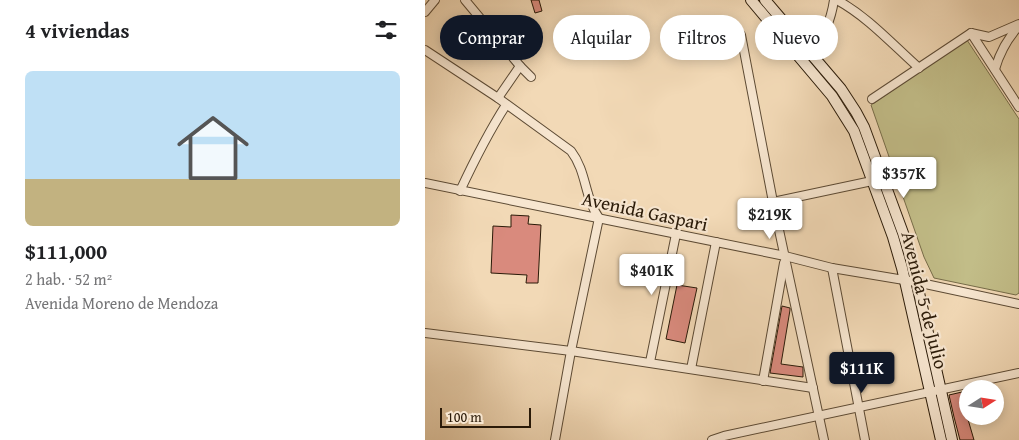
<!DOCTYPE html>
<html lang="es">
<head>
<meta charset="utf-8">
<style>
	:root { --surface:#fff; --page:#f2f2f2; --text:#202124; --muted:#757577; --accent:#111827 }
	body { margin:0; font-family:"Gentium Book Plus",serif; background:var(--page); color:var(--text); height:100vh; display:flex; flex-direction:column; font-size:19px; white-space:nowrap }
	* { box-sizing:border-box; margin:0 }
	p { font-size:16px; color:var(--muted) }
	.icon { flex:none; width:28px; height:28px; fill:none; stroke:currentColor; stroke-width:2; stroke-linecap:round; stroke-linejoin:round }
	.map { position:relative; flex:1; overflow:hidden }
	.details { display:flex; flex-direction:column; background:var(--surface); width:425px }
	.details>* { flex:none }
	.top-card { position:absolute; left:15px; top:15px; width:475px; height:45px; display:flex; gap:10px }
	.needle { width:32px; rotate:78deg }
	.tools { position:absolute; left:534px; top:380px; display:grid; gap:10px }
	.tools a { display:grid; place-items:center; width:45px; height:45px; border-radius:50%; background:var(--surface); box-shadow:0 2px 12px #0003; font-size:25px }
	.scale { position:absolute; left:15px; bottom:12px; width:91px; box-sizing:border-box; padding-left:5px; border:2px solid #2a1a08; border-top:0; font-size:14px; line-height:18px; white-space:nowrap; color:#2a1a08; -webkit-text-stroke:4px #f7e6d0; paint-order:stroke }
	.price { position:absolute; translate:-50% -42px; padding:0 11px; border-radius:5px; background:#fff; color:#222; font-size:16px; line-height:32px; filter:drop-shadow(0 1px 2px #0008) }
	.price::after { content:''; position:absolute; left:50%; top:30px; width:15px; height:11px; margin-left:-8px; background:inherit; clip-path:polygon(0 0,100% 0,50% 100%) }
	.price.current { background:var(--accent); color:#fff }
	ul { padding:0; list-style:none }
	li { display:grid; align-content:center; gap:10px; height:265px; padding:0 25px }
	li span { display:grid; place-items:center; height:155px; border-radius:8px; color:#555 }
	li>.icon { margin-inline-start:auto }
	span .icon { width:90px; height:90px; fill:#fffc; stroke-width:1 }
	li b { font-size:21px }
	h2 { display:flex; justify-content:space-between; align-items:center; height:60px; padding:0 25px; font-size:21px }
	.chip { padding:0 18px; border-radius:22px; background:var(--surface); box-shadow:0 2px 12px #0003; font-size:18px; line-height:45px }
	.chip.current { background:var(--accent); color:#fff }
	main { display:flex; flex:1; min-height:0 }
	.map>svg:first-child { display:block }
</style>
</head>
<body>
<main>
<section class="details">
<h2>4 viviendas<svg class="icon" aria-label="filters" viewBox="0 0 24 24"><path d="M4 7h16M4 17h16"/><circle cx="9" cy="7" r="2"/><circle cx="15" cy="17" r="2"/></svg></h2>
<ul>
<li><span style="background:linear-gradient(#bfe0f5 70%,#c2b280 0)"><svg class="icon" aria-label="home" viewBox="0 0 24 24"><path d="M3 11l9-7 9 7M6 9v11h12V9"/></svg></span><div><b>$111,000</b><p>2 hab. · 52 m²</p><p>Avenida Moreno de Mendoza</p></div></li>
</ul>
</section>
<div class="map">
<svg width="594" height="440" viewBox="0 0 594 440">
	<rect width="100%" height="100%" fill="#f2d9b6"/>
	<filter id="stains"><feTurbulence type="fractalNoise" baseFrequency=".004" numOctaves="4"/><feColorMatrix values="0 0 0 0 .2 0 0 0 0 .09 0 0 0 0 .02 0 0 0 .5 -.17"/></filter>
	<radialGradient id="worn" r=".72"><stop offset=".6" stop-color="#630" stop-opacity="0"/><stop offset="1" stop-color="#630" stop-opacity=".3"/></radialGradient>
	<path fill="#c2bd88" stroke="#766c48" d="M 542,40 L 594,119 L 594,293 L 591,295 L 509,278 L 499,257 L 446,105 Z"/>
	<g fill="#d98a7d" stroke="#2a1a08">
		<path d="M 106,0 L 114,0 L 117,11 L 110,13 Z"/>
		<path d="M 86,215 L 104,216 L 103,224 L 116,225 L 113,283 L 101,283 L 102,275 L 66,273 L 68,226 L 86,227 Z"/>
		<path d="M 252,285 L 272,288 L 260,343 L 241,339 Z"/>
		<path d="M 357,306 L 365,308 L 365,310 L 356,364 L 378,367 L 378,377 L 345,373 Z"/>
		<path d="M 537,392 L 542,416 L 549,440 L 535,440 L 529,417 L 524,395 Z"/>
	</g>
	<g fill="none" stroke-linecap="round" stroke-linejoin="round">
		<defs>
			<g id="street">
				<path d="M 40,0 L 95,66 L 73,98"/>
				<path d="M 412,0 C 443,17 467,44 494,68"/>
				<path d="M 0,12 L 10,0"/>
				<path d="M 546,33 L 594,107"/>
				<path d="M 316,35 L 348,202 L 399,440"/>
				<path d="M 0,50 L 73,98 L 146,151 C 162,172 159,197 174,218 L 146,351 L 130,440"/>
				<path d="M 386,54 C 399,37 406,21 409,0"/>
				<path d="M 95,66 L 106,77"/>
				<path d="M 570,69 C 575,52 582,39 594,26"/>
				<path d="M 447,99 L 546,33 L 564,37 L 594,24"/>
				<path d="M 0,183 L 360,256 L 407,268 L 491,282 L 594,304"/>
				<path d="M 35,191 C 49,161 63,133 81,105"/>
				<path d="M 348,202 L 447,181"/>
				<path d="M 407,268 L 440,440"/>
				<path d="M 0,333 L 146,351 L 388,388"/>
				<path d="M 225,362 L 251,234"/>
				<path d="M 266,369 L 291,242"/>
				<path d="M 338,381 L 359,263"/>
				<path d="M 287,440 L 299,436 L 594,373"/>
			</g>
			<g id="secondary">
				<path d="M 326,0 L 407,96 L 429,131 L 468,237 L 477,268 L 516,440"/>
				<path d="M 340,0 L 416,89 L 431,112 L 439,127 L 478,233 L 488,266 L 527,440"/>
			</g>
		</defs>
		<use href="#street" stroke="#5c4a34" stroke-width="10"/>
		<use href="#secondary" stroke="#2a1a08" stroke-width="12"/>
		<use href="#street" stroke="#f7e6d0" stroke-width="8"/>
		<use href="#secondary" stroke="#f7e6d0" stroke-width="10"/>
	</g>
	<g text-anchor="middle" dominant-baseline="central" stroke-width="4.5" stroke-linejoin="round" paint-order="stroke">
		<g font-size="19" fill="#2a1a08" stroke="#f7e6d0">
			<text transform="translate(220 211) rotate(12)">Avenida Gaspari</text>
			<text transform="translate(500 300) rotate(76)">Avenida 5 de Julio</text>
		</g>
	</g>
	<rect width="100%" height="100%" filter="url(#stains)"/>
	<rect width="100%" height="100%" fill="url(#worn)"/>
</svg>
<div class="tools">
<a><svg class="needle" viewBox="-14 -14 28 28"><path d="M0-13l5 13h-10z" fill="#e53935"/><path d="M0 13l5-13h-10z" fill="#757577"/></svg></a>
</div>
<div class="scale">100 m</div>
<b class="price" style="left:479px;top:199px">$357K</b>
<b class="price" style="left:345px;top:240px">$219K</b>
<b class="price" style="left:227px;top:296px">$401K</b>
<b class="price current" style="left:437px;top:394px">$111K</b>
<div class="top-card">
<a class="chip current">Comprar</a>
<a class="chip">Alquilar</a>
<a class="chip">Filtros</a>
<a class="chip">Nuevo</a>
</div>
</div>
</main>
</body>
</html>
